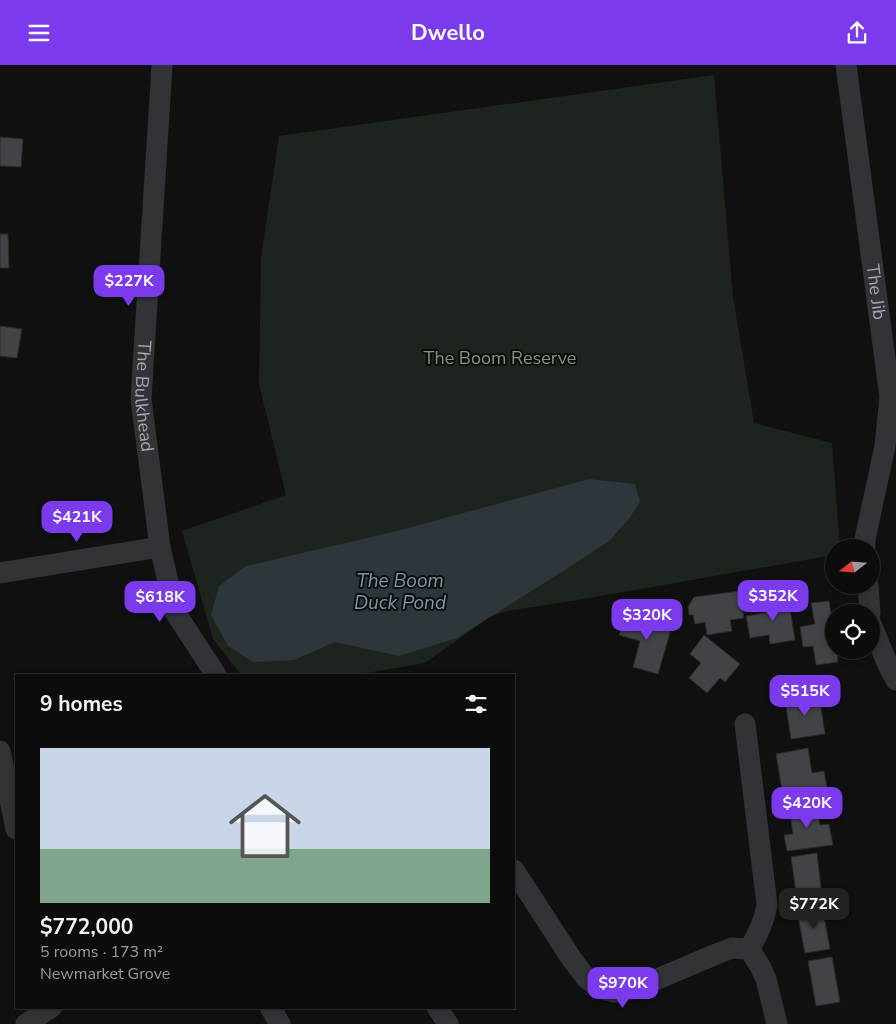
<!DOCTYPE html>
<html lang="en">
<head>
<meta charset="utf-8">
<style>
	:root { --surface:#0c0c0d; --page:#1a1a1b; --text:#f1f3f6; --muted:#9a9b9d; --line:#2c2c2e; --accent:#7c3aed }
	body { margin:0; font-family:"Nunito Sans",sans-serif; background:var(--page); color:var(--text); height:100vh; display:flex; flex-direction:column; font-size:19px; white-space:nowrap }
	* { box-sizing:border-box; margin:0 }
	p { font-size:16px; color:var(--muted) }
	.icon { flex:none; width:28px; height:28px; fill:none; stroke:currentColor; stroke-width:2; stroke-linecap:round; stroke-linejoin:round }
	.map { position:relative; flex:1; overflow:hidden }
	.details { position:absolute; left:15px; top:609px; width:500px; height:335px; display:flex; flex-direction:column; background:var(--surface); border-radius:0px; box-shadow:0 2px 8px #0003,0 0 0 1px var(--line) }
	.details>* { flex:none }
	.needle { width:32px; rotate:253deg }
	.tools { position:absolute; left:825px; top:474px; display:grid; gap:10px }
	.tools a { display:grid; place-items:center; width:55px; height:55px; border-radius:50%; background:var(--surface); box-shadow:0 2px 8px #0003,0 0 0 1px var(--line); font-size:25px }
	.price { position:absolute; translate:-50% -42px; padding:0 11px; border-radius:10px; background:var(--accent); color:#fff; font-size:16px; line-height:32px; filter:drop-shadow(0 1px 2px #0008) }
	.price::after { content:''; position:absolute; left:50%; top:30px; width:15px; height:11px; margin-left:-8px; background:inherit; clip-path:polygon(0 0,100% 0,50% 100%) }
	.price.current { background:#222; color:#fff }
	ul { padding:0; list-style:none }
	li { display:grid; align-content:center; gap:10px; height:265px; padding:0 25px }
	li span { display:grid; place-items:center; height:155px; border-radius:0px; color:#555 }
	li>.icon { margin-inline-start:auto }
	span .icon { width:90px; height:90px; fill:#fffc; stroke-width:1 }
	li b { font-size:21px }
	h2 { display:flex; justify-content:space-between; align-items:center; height:60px; padding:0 25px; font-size:21px }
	header { display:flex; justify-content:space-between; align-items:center; height:65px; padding:0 25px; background:var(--accent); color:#fff; font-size:22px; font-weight:700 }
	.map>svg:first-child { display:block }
</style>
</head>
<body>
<header><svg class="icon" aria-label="menu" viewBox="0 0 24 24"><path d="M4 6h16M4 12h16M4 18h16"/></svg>Dwello<svg class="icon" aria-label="share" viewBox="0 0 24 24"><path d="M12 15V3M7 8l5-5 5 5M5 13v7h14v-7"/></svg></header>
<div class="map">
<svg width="896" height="959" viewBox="0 0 896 959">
	<rect width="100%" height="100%" fill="#101011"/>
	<path fill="#1d231d" d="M 714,10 L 733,232 L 754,358 L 832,378 L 840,482 L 834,482 L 834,490 L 578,535 L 507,546 L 491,551 L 425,598 L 355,610 L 241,610 L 213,574 L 182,466 L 286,430 L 259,319 L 261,193 L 279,71 Z"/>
	<path fill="#2d363a" d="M 589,414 L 635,419 L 640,437 L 629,454 L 609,476 L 568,503 L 457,573 L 399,591 L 335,577 L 294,595 L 253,597 L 228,581 L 211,550 L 219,521 L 246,501 L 397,466 Z"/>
	<g fill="#424347" stroke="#2a2b2d">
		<path d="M 0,72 L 23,74 L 21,102 L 0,101 Z"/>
		<path d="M 0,169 L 8,169 L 9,203 L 0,203 Z"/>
		<path d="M 0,261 L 22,264 L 17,293 L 0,291 Z"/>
		<path d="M 740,526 L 744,553 L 730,555 L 732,566 L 707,570 L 705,557 L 695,559 L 693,550 L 689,550 L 688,542 L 694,532 Z"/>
		<path d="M 788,532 L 795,575 L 770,579 L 769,570 L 750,573 L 746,551 L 770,547 L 768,535 Z"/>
		<path d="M 829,536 L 834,567 L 834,585 L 837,585 L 838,597 L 816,600 L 813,581 L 803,582 L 800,562 L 815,559 L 811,538 Z"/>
		<path d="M 626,548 L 672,561 L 658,609 L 633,602 L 640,576 L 619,570 Z"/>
		<path d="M 704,570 L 740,599 L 725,617 L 720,613 L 707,628 L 689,613 L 701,598 L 690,589 Z"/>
		<path d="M 819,629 L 825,669 L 791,674 L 785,635 Z"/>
		<path d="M 808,683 L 812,708 L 824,706 L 828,729 L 784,737 L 776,689 Z"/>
		<path d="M 817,738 L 820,760 L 829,759 L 833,780 L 787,786 L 784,770 L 793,769 L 789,742 Z"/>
		<path d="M 817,788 L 822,832 L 797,835 L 791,792 Z"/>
		<path d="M 822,841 L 830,884 L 805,888 L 797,846 Z"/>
		<path d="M 832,892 L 840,937 L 816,941 L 808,896 Z"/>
	</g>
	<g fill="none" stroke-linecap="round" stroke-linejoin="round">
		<g stroke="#323336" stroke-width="21">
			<path id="s1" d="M 162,0 L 141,334 L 160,482 L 175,547 L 216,610"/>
			<path id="s2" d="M 846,0 L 890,332 L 885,381 L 865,474 L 865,482"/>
			<path d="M 0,508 L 160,482"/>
			<path d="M 868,520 L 870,548"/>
			<path d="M 871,559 L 888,600 L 896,615"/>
			<path d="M 745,659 L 767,840 C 764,857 758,869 749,884"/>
			<path d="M 0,686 L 16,764"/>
			<path d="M 514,805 L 571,893 L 586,913 L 599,923 L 606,925 L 614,927 L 624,926 L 641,921 L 714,890 L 732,883 L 749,884 L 760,901 L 766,914 L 777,959"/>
			<path d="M 270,942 L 280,959"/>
			<path d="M 437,942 L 448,959"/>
			<path d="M 26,959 L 52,942"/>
		</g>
	</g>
	<g text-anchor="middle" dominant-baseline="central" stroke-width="4" stroke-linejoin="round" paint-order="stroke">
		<g font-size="18" fill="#a3a9b1" stroke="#0b0b0c">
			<text stroke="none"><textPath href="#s2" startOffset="229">The Jib</textPath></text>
			<text stroke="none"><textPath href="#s1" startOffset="332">The Bulkhead</textPath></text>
		</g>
		<g font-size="18" fill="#7e9a7b" stroke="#0b0b0c">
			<text x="500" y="293">The Boom Reserve</text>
		</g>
		<g font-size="19" font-style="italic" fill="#7c9ba9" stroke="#0b0b0c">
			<text x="400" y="516">The Boom<tspan x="400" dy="22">Duck Pond</tspan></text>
		</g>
	</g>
</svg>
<div class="tools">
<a><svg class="needle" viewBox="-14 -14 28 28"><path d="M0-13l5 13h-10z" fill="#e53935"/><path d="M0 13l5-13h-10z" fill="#9a9b9d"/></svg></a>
<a><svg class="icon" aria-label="locate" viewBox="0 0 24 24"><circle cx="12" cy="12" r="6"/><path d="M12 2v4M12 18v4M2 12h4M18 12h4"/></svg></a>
</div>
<b class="price" style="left:129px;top:242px">$227K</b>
<b class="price" style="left:77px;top:478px">$421K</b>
<b class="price" style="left:773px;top:557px">$352K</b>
<b class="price" style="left:160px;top:558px">$618K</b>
<b class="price" style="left:647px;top:576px">$320K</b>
<b class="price" style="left:805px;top:652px">$515K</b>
<b class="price" style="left:807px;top:764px">$420K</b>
<b class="price current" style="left:814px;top:865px">$772K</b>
<b class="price" style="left:623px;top:944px">$970K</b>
<section class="details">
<h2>9 homes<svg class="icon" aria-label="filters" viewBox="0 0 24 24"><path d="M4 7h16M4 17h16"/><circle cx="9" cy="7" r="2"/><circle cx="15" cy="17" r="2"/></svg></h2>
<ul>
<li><span style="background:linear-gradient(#c9d6e8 65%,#7fa58c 0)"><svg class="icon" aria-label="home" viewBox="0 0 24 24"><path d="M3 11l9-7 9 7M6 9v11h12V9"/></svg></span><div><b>$772,000</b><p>5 rooms · 173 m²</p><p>Newmarket Grove</p></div></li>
</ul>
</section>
</div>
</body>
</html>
